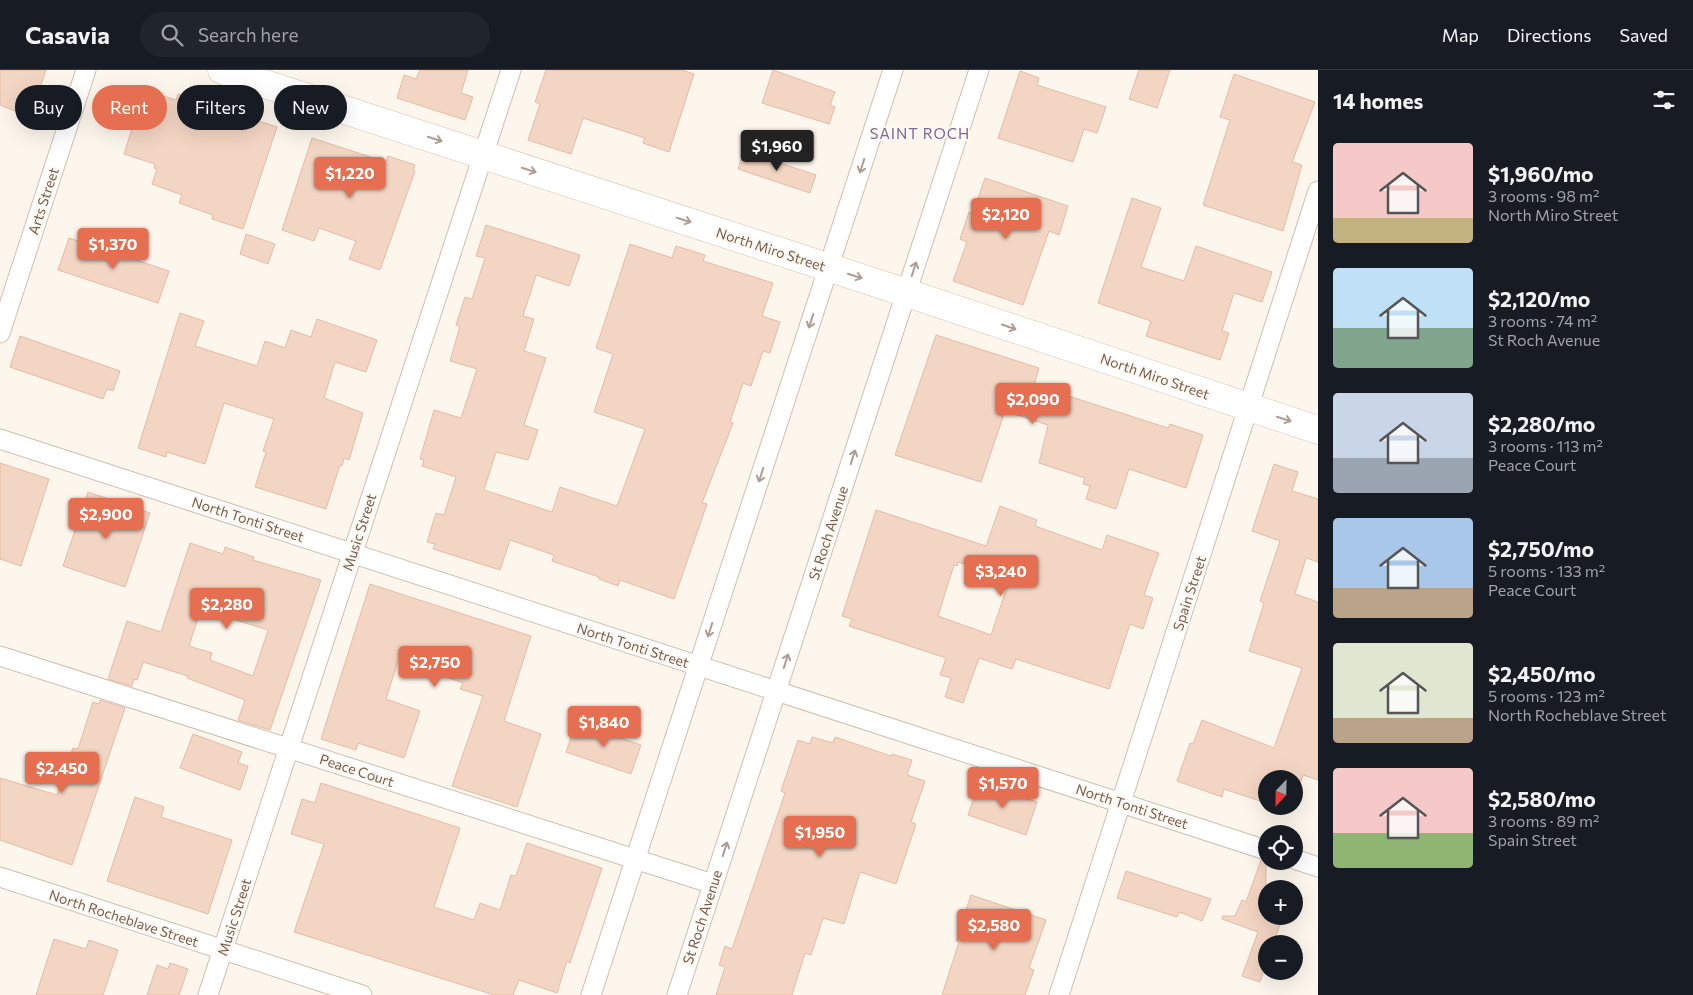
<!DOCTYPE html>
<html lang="en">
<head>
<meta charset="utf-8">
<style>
	:root { --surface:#171b24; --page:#20242c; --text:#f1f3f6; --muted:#9ea1a6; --line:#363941; --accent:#e76f51 }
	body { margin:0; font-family:Commissioner,sans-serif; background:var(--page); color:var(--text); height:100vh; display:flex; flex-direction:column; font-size:19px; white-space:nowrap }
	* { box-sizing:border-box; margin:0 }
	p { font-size:16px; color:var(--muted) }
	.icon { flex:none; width:28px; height:28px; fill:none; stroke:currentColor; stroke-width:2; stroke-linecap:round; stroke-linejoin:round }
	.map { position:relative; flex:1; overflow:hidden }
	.side { display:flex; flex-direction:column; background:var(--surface); width:375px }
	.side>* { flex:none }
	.hud { position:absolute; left:15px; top:15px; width:475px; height:45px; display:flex; gap:10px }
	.needle { width:32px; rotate:202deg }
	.controls { position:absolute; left:1258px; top:700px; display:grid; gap:10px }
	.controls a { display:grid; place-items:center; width:45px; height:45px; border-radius:50%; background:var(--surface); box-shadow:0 5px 20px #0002; font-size:25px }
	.price { position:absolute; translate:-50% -42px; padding:0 11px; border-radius:5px; background:var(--accent); color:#fff; font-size:16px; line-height:32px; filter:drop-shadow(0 1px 2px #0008) }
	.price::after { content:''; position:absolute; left:50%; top:30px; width:15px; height:11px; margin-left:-8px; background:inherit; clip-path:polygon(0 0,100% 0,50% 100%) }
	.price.current { background:#222; color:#fff }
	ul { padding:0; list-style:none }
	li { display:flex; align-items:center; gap:15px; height:125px; padding:0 15px }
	li span { display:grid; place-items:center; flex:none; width:140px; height:100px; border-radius:5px; color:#555 }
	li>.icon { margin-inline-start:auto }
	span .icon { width:60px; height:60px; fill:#fffc; stroke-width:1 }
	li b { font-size:21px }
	h2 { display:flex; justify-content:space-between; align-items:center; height:60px; padding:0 15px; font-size:21px }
	.chip { padding:0 18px; border-radius:22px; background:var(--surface); box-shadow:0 5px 20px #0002; font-size:18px; line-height:45px }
	.chip.current { background:var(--accent); color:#fff }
	header { display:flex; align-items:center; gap:30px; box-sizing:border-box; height:70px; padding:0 25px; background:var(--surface); border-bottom:1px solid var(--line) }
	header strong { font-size:24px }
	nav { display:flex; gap:28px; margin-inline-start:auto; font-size:18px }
	.search { width:350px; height:45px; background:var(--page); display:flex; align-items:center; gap:12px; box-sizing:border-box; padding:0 18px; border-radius:28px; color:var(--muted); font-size:19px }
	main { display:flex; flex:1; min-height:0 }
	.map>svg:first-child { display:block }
</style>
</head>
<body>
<header>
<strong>Casavia</strong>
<div class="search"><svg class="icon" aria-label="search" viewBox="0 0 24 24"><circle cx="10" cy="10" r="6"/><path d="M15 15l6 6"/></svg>Search here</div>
<nav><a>Map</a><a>Directions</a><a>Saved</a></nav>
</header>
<main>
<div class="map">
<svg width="1318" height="925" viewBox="0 0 1318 925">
	<rect width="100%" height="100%" fill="#fdf6ec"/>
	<g fill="#f3d5c3" stroke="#e6bba3" fill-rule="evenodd">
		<path d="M 0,0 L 46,0 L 30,47 L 0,35 Z"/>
		<path d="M 420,0 L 468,0 L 461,23 L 473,27 L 465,50 L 397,28 L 404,5 L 416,9 Z"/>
		<path d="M 546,0 L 682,0 L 694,4 L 669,82 L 643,73 L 645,68 L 583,48 L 571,84 L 528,70 L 540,34 L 535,32 Z"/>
		<path d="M 773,0 L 835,22 L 830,35 L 835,37 L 829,54 L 762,33 Z"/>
		<path d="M 1139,0 L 1170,0 L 1157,38 L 1129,29 Z"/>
		<path d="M 1020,1 L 1039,8 L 1037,15 L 1106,37 L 1097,63 L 1084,59 L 1073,92 L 998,68 Z"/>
		<path d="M 1234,4 L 1315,32 L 1292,92 L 1302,95 L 1283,161 L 1203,135 L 1230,50 L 1220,47 Z"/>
		<path d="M 144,20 L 176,30 L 178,24 L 277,57 L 243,159 L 212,149 L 213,145 L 179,133 L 182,125 L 152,114 L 157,99 L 154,98 L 155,94 L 124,84 Z"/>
		<path d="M 312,68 L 386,92 L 388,86 L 415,95 L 413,100 L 415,101 L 380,200 L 349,189 L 356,171 L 319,158 L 314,171 L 282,160 Z"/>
		<path d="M 744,81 L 816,105 L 810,123 L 738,99 Z"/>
		<path d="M 985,108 L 1068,136 L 1059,165 L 1049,161 L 1023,235 L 953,211 L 967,172 L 960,169 L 969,142 L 973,143 Z"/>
		<path d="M 1132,128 L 1161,138 L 1141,197 L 1184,211 L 1196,176 L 1272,202 L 1262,232 L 1234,223 L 1222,261 L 1229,263 L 1220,290 L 1146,266 L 1151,251 L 1098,233 Z"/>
		<path d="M 486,155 L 580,185 L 569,216 L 536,205 L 523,246 L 534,249 L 524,281 L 546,288 L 524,355 L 538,360 L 528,390 L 496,382 L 484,420 L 552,442 L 560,417 L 617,436 L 645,359 L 594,342 L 613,284 L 596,278 L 630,174 L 672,188 L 676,176 L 705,185 L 703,191 L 773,213 L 762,246 L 780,252 L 770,283 L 763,281 L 751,316 L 743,313 L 730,352 L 733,353 L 702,433 L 707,434 L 674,529 L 620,510 L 618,516 L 599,509 L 599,507 L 552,491 L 554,485 L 510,470 L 500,500 L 433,479 L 435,474 L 427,472 L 436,443 L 444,445 L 456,407 L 422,396 L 424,390 L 420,389 L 434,340 L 461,348 L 477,299 L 450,291 L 460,256 L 456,255 L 465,227 L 472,229 L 485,188 L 476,186 Z"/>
		<path d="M 246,164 L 275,174 L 268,194 L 240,184 Z"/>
		<path d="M 69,168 L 169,201 L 158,233 L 58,200 Z"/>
		<path d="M 180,243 L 204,251 L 195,276 L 257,296 L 265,271 L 285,278 L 291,260 L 311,267 L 317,249 L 377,270 L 366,302 L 335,292 L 324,328 L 363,343 L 349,390 L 344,388 L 342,396 L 340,395 L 326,439 L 255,417 L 266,382 L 263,381 L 274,349 L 224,333 L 205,394 L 167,382 L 166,387 L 138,378 Z"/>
		<path d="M 936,265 L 1039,298 L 1034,315 L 1168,358 L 1170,354 L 1203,365 L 1186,418 L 1129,399 L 1116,439 L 1086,429 L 1090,416 L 1083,414 L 1085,408 L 1039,393 L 1048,355 L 1005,341 L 981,412 L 895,385 Z"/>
		<path d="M 20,266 L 120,301 L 113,321 L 107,319 L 103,329 L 10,297 Z"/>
		<path d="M 0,393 L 49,409 L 21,496 L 0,489 Z"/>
		<path d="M 1274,394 L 1298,402 L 1292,421 L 1318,429 L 1318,492 L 1306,488 L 1295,524 L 1318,532 L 1318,710 L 1303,705 L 1294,732 L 1294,709 L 1266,709 L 1266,733 L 1224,719 L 1222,727 L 1177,711 L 1190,673 L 1193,674 L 1202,650 L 1274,678 L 1302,598 L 1249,581 L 1264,533 L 1260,531 L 1280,471 L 1252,461 Z"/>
		<path d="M 88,422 L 150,443 L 125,517 L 63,496 Z"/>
		<path d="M 1000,436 L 1037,450 L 1035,456 L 1102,480 L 1107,465 L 1159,483 L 1144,525 L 1153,528 L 1143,559 L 1130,554 L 1109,619 L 1016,589 L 1012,599 L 979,588 L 963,633 L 945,627 L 951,608 L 940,605 L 946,588 L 849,556 L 852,549 L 842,546 L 876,440 L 986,476 ZM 958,492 L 1010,508 L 991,565 L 938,546 L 954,495 L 957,496 Z"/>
		<path d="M 190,473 L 223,484 L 225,477 L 254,487 L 253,490 L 321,510 L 270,660 L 238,650 L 245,630 L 187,608 L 188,606 L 143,592 L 137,610 L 134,609 L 132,616 L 108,609 L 127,551 L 161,562 ZM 201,539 L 268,560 L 253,606 L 210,590 L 212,583 L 189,576 Z"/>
		<path d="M 370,514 L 531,566 L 504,651 L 541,664 L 517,737 L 452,716 L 483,626 L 460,619 L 463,613 L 449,608 L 398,591 L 386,629 L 420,641 L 404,688 L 358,673 L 356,680 L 321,669 Z"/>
		<path d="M 100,630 L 125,638 L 72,795 L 0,770 L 0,708 L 57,725 L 73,678 L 78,679 L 93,632 L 99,634 Z"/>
		<path d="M 576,653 L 641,675 L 631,704 L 566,682 Z"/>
		<path d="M 193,664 L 242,682 L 238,693 L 248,696 L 240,720 L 180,698 Z"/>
		<path d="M 812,667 L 833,673 L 835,667 L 891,686 L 892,684 L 912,690 L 907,705 L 925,711 L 911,752 L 916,754 L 896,814 L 860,802 L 844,854 L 823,848 L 811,885 L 805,883 L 792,925 L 716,925 L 725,897 L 719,895 L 725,876 L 732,879 L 785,723 L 781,721 L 798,670 L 810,674 Z"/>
		<path d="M 321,713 L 460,758 L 434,837 L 474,850 L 480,833 L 500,840 L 511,805 L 516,806 L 527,773 L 602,798 L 570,893 L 567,891 L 557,923 L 519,910 L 513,925 L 494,925 L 294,862 L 324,774 L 291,764 L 302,729 L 315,733 Z"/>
		<path d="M 979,713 L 1037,732 L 1026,765 L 968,745 Z"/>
		<path d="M 135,727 L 164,737 L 161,747 L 232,770 L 208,844 L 107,811 Z"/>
		<path d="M 1261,790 L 1266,791 L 1266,846 L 1283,846 L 1273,874 L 1266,874 L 1266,894 L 1260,912 L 1242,906 L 1258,862 L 1222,849 L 1222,846 L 1235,846 L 1242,830 L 1246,832 Z"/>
		<path d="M 1126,801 L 1211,829 L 1202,851 L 1179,842 L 1177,847 L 1117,828 Z"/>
		<path d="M 971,825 L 1046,850 L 1029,898 L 1034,900 L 1025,925 L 942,925 L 959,872 L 956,871 Z"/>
		<path d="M 54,869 L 86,879 L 89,870 L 118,880 L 103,925 L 36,925 Z"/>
		<path d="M 170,893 L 188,899 L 179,925 L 147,925 L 157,895 L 168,899 Z"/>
	</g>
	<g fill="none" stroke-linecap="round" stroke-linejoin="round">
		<defs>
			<g id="street">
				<path d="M 0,263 L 86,0"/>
				<path d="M 0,369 L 1266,780"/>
				<path d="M 0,586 L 713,814"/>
				<path d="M 1294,789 L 1318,797"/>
				<path d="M 0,807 L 362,925"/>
				<path d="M 208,925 L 511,0"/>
				<path d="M 591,925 L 893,0"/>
				<path d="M 677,925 L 979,0"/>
				<path d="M 1059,925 C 1143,656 1234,390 1318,121"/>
			</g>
			<path id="secondary" d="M 222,0 L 907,223 L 1318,360"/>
		</defs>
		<use href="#street" stroke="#d1beb0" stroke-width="21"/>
		<use href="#secondary" stroke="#d6c0b0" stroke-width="29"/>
		<use href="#street" stroke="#fff" stroke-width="19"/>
		<use href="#secondary" stroke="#fff" stroke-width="28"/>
	</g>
	<defs><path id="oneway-shaft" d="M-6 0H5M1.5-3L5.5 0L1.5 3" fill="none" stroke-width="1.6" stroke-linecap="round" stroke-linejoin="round" transform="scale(1.25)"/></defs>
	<g stroke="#af9d94">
		<use href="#oneway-shaft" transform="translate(435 69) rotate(18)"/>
		<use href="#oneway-shaft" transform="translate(862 96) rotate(108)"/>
		<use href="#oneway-shaft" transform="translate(529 100) rotate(18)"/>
		<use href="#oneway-shaft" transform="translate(684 150) rotate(18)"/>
		<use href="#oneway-shaft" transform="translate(914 199) rotate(-72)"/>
		<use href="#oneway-shaft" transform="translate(855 206) rotate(18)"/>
		<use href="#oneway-shaft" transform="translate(811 251) rotate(108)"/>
		<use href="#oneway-shaft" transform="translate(1009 257) rotate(19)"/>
		<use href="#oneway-shaft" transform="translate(1284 349) rotate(18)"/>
		<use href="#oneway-shaft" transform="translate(853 387) rotate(-72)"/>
		<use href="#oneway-shaft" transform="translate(761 405) rotate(108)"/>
		<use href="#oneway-shaft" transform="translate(710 560) rotate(108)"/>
		<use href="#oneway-shaft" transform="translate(786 591) rotate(-72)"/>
		<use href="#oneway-shaft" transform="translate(725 779) rotate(-72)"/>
	</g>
	<g text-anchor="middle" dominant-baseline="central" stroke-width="4" stroke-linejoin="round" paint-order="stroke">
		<g font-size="14" fill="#7a5c4d" stroke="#fffaf3">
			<text transform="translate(43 131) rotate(-72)">Arts Street</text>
			<text transform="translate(771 179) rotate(18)">North Miro Street</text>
			<text transform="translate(1155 306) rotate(19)">North Miro Street</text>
			<text transform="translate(248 449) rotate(18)">North Tonti Street</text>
			<text transform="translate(359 462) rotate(-72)">Music Street</text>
			<text transform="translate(828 463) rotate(-72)">St Roch Avenue</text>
			<text transform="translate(1189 523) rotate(-72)">Spain Street</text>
			<text transform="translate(633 575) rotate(18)">North Tonti Street</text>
			<text transform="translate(357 700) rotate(18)">Peace Court</text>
			<text transform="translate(1132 736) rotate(18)">North Tonti Street</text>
			<text transform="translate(234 847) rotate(-72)">Music Street</text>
			<text transform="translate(702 847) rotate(-72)">St Roch Avenue</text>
			<text transform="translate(124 848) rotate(18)">North Rocheblave Street</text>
		</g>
		<g font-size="15" letter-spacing="1" fill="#846695" stroke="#fffaf3">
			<text x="920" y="63">SAINT ROCH</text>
		</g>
	</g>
</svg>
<div class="controls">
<a><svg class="needle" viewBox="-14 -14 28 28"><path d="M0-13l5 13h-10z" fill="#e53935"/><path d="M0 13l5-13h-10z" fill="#9ea1a6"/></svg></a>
<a><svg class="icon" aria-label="locate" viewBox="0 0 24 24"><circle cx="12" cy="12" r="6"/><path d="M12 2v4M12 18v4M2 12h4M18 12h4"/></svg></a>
<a>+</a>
<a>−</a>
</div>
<b class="price current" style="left:777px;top:102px">$1,960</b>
<b class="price" style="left:350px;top:129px">$1,220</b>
<b class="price" style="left:1006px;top:170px">$2,120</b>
<b class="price" style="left:113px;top:200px">$1,370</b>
<b class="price" style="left:1033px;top:355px">$2,090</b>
<b class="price" style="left:106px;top:470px">$2,900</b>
<b class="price" style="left:1001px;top:527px">$3,240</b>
<b class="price" style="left:227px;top:560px">$2,280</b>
<b class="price" style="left:435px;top:618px">$2,750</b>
<b class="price" style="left:604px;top:678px">$1,840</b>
<b class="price" style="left:62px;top:724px">$2,450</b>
<b class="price" style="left:1003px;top:739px">$1,570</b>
<b class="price" style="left:820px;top:788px">$1,950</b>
<b class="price" style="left:994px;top:881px">$2,580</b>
<div class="hud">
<a class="chip">Buy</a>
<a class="chip current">Rent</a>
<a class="chip">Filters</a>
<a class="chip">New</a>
</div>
</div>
<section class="side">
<h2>14 homes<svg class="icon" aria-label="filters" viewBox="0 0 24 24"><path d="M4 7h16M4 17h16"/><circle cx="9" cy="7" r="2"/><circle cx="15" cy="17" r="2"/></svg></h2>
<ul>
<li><span style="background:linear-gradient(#f6c9c9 75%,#c2b280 0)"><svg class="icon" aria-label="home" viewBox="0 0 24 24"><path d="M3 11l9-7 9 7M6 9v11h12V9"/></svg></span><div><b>$1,960/mo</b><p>3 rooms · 98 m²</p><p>North Miro Street</p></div></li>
<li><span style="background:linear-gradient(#bfe0f5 60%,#7fa58c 0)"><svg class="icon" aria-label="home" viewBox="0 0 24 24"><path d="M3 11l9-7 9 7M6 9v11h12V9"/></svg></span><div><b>$2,120/mo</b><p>3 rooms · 74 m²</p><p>St Roch Avenue</p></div></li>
<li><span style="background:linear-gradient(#c9d6e8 65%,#9aa5b1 0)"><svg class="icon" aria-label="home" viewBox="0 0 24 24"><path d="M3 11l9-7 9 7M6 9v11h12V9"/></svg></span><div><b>$2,280/mo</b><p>3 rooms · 113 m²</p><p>Peace Court</p></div></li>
<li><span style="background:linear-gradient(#a9c7e8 70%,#b9a48a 0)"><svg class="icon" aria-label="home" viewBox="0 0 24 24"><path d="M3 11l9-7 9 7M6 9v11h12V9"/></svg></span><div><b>$2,750/mo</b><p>5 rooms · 133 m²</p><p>Peace Court</p></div></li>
<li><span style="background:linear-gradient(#dfe7d0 75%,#b9a48a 0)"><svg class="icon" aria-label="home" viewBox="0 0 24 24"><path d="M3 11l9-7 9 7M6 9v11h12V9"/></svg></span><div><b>$2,450/mo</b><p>5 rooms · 123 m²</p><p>North Rocheblave Street</p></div></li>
<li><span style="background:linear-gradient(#f6c9c9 65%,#8fb573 0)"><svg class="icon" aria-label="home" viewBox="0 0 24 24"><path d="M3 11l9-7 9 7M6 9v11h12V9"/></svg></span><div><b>$2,580/mo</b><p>3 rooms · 89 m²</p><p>Spain Street</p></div></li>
</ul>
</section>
</main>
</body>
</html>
